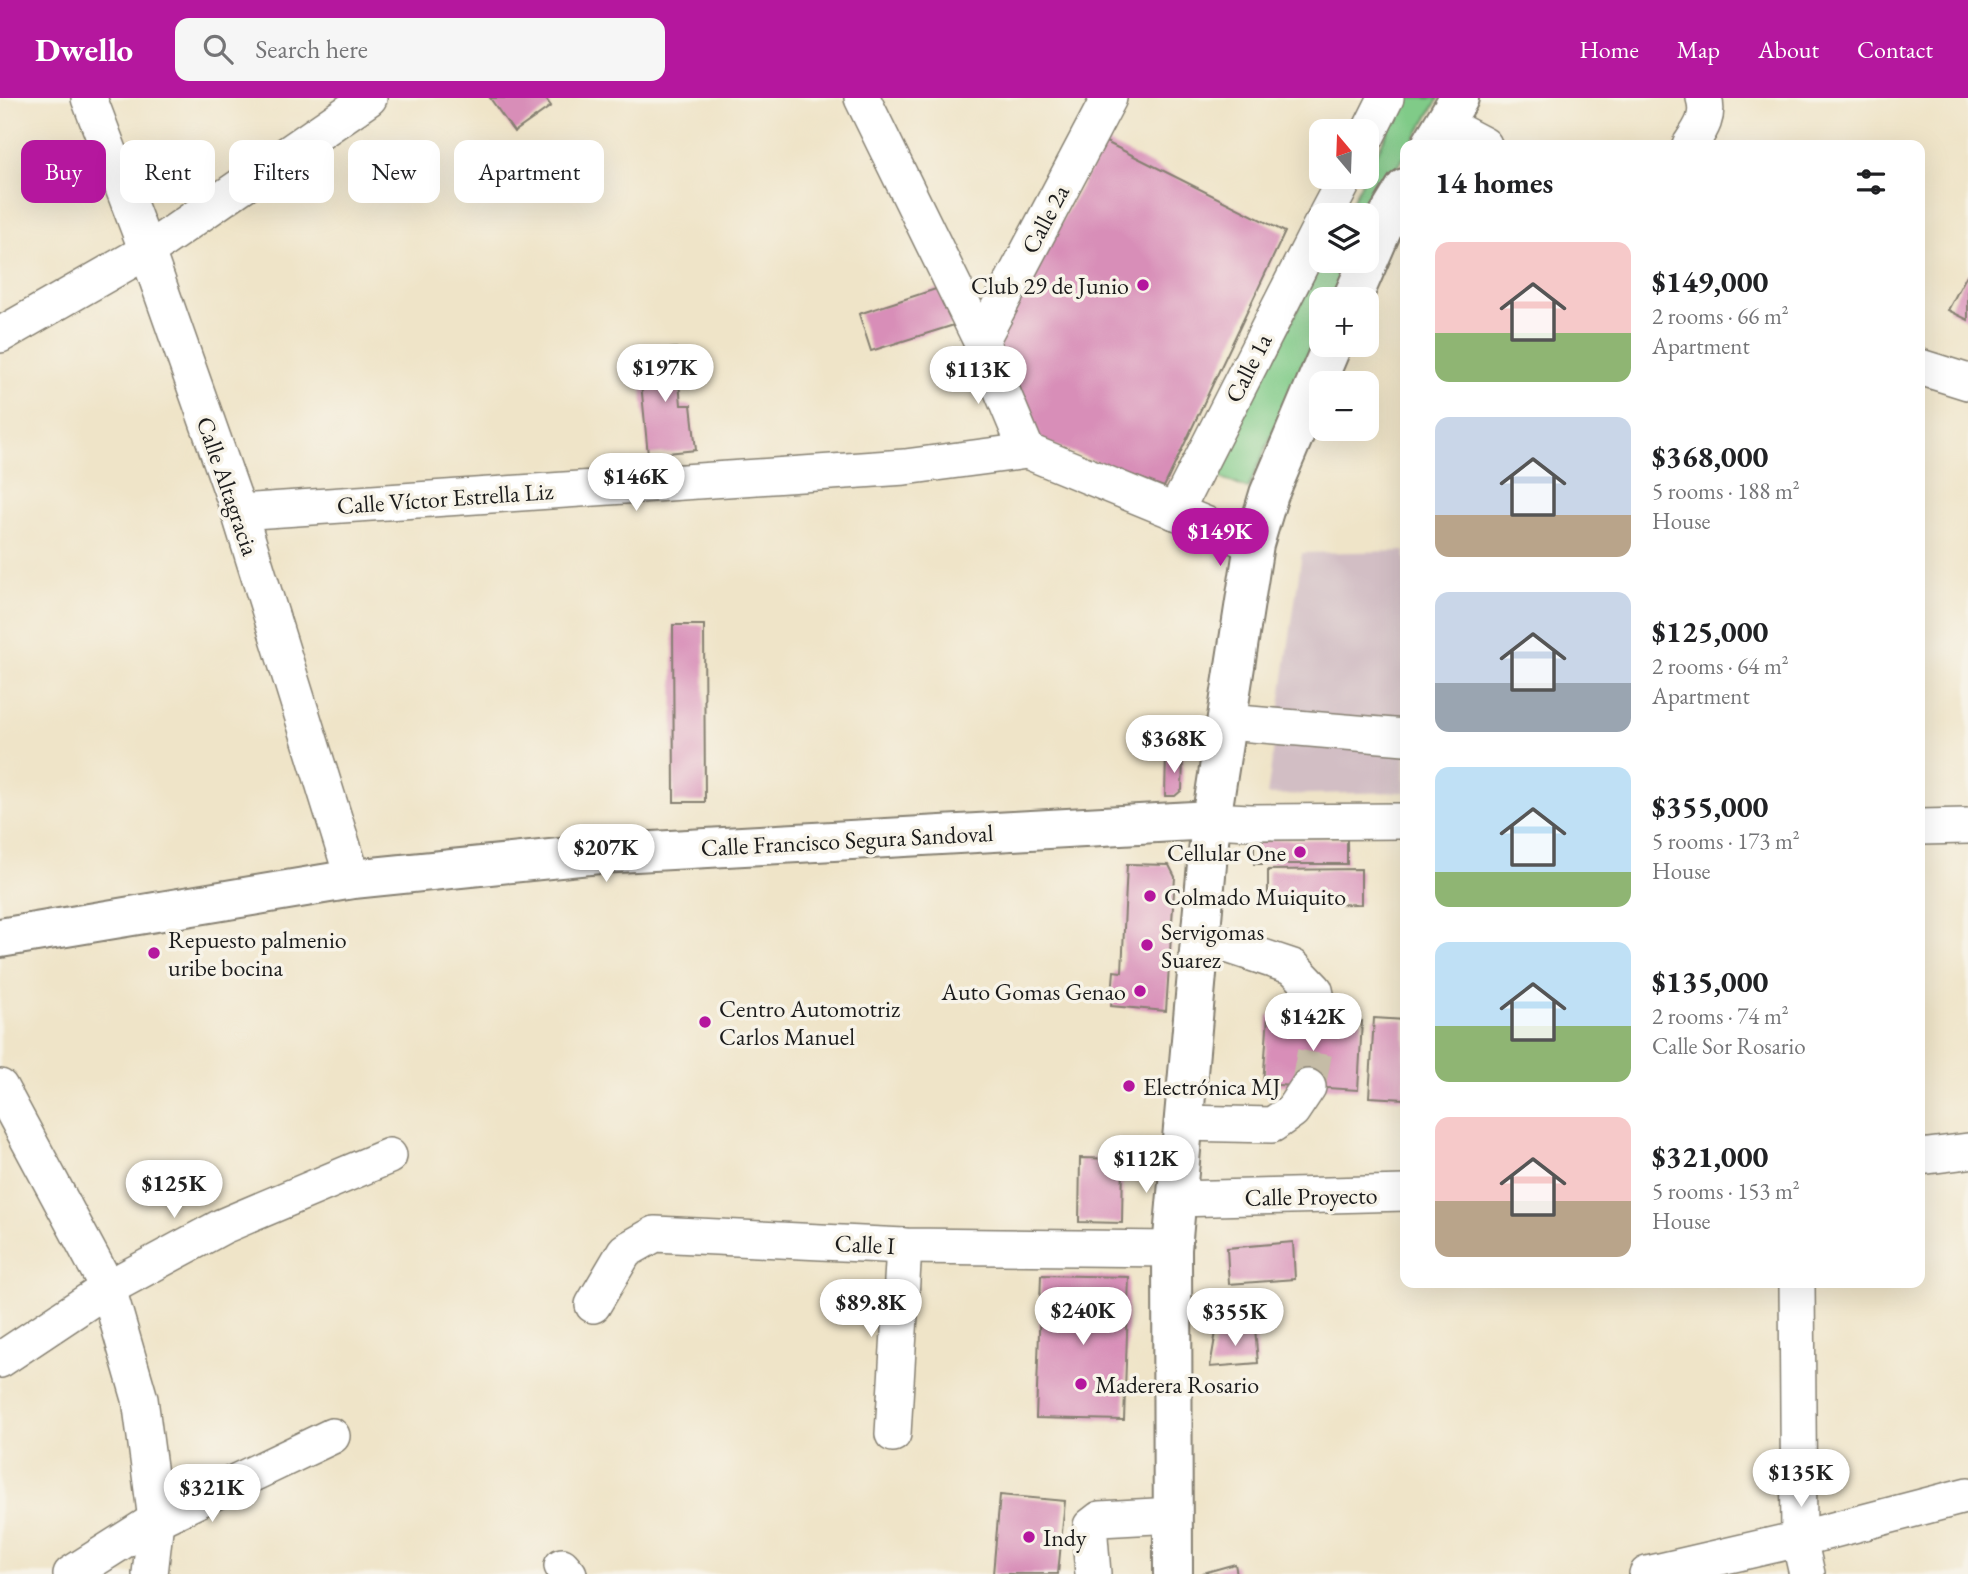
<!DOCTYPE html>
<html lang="en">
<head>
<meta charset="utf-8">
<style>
	:root { --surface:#fff; --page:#f6f6f6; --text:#202124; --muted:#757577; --accent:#b5179e }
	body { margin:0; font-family:"EB Garamond",serif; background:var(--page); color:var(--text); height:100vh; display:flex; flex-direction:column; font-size:26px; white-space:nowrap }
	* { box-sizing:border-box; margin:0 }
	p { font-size:23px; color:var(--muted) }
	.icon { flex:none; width:38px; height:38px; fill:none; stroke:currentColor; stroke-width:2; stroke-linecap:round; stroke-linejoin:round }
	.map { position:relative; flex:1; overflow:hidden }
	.side { position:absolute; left:1400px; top:42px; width:525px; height:1148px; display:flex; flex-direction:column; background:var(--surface); border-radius:14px; box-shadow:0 7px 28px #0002 }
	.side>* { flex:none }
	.top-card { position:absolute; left:21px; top:42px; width:665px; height:63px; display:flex; gap:14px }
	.needle { width:46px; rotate:341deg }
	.tools { position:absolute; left:1309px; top:21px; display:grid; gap:14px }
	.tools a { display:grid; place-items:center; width:70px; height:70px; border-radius:14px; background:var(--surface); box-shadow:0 7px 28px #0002; font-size:35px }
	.price { position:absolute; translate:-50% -60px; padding:0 16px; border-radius:24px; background:#fff; color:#222; font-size:23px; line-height:46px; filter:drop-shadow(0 2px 4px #0008) }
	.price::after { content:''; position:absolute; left:50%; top:42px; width:21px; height:16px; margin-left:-10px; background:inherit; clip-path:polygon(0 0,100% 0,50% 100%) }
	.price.on { background:var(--accent); color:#fff }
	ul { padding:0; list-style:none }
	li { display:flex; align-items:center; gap:21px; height:175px; padding:0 35px }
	li span { display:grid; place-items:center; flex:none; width:196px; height:140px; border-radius:14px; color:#555 }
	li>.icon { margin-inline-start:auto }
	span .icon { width:84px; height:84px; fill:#fffc; stroke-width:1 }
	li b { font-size:30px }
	h2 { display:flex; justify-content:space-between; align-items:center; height:84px; padding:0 35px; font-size:30px }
	.pill { padding:0 24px; border-radius:14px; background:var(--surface); box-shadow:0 7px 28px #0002; font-size:24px; line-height:63px }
	.pill.on { background:var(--accent); color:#fff }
	header { display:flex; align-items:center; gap:42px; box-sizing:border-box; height:98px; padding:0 35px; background:var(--accent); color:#fff }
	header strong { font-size:33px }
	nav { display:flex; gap:38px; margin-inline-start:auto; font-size:24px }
	.search { width:490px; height:63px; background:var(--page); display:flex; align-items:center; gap:18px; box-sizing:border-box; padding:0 24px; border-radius:14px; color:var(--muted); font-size:26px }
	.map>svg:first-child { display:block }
</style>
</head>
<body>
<header>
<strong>Dwello</strong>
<div class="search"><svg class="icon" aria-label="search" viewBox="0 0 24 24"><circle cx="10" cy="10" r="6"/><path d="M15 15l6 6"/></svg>Search here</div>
<nav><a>Home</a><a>Map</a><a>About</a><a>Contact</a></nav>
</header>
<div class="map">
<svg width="1968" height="1476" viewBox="0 0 1968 1476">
	<rect width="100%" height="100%" fill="#f7f3e8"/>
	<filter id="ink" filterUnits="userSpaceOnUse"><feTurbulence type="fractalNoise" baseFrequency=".0143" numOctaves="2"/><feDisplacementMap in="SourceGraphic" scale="14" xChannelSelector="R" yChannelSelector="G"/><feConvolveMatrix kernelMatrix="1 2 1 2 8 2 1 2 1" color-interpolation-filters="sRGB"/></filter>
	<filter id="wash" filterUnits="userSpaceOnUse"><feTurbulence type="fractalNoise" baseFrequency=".00686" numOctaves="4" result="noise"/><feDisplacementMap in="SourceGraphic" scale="28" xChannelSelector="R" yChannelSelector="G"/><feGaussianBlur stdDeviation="1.57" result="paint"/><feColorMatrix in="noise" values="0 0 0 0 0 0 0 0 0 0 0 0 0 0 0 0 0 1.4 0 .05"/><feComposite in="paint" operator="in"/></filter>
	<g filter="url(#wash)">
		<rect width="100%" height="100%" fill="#efe4c8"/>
		<path fill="#d2bec4" d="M 1405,453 L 1405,694 L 1267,697 L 1302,455 Z"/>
		<g fill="#80cb88" stroke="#4e7452" stroke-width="2">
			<path d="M 1405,0 L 1439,0 L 1411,47 L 1405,47 L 1405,57 L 1367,123 L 1367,117 L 1345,117 Z"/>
			<path d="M 1322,163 L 1349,163 L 1332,201 L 1321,201 L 1321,226 L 1248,391 L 1213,377 Z"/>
		</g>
		<g id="blocks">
			<g fill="#d88eb8">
				<path d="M 490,0 L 545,0 L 551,8 L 514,34 Z"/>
				<path d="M 1106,44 L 1285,134 L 1164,389 L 1037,341 L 995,241 Z"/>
				<path d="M 1968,175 L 1968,222 L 1948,212 Z"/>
				<path d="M 942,189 L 954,227 L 871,253 L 859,216 Z"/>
				<path d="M 676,250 L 681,307 L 691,307 L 696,352 L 648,357 L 638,254 Z"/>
				<path d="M 673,527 L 704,527 L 705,704 L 674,704 Z"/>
				<path d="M 1166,656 L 1183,657 L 1182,692 L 1175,698 L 1165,698 Z"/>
				<path d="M 1347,741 L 1347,766 L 1254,766 L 1254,742 Z"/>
				<path d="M 1127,766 L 1169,767 L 1175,779 L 1166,913 L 1111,908 L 1114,873 L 1122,874 Z"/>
				<path d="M 1361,771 L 1361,806 L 1268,807 L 1268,772 Z"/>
				<path d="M 1268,917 L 1362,923 L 1358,992 L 1263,986 Z"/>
				<path d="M 1374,920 L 1405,922 L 1405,1001 L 1369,999 Z"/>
				<path d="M 1080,1060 L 1123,1061 L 1122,1125 L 1079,1124 Z"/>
				<path d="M 1293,1144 L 1295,1181 L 1229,1186 L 1227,1150 Z"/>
				<path d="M 1041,1177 L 1129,1179 L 1124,1322 L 1036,1320 Z"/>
				<path d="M 1255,1230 L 1258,1265 L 1210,1269 L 1216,1234 Z"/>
				<path d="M 1000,1397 L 1065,1403 L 1058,1476 L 993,1476 Z"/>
				<path d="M 1235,1466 L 1237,1476 L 1203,1476 L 1203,1475 Z"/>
			</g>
		</g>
	</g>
	<g filter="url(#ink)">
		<use href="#blocks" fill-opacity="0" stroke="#868072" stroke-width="2"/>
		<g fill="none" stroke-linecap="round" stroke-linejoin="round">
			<path stroke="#c5bca6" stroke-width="35" stroke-dasharray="35 18" stroke-linecap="butt" d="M 1308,989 L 1321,920"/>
			<defs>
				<g id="minor">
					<path d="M 89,0 L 147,153 L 239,414 L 353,781"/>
					<path d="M 862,0 L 981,243 L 1027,353 L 1254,446"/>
					<path d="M 1444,26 L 1484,47"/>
					<path d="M 1367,38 L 1386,0"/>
					<path d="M 1690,47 C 1700,32 1710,19 1704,0"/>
					<path d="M 1326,117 L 1346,79"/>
					<path d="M 0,237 L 147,153 L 369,0"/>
					<path d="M 981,243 L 1109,0"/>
					<path d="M 1920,269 L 1968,284"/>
					<path d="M 239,414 L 905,369 L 1027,353"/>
					<path d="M 1175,414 L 1321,127"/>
					<path d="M 1227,624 L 1405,639"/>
					<path d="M 1211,722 L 1250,724 L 1405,723"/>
					<path d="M 1920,729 L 1968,728"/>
					<path d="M 1200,838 L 1293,869 L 1315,892 L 1321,920"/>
					<path d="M 0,989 L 108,1190 L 140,1301 L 156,1422 L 150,1476"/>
					<path d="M 1183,1025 L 1272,1027 L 1292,1013 L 1308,989"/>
					<path d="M 1920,1059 L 1968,1053"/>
					<path d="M 1176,1101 L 1405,1095"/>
					<path d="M 1797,1185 L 1799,1441 L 1807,1476"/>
					<path d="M 593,1207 L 625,1153 L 655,1136 L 904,1148 L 1172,1151"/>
					<path d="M 0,1262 L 108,1190 L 223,1128 L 389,1058"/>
					<path d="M 893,1336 L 904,1148"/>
					<path d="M 562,1468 L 569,1476"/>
					<path d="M 71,1476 L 156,1422 L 332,1338"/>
					<path d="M 1093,1476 L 1090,1439 L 1091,1428 L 1100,1421 L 1174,1417"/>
					<path d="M 1647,1476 L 1799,1441 L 1968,1397"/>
				</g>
				<g id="major">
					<path d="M 1431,47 L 1459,0"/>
					<path d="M 1352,201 L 1388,118 L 1405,90"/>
					<path d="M 0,840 L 353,781 L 599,756 L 1211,722"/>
					<path d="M 1173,1476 L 1172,1151 L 1211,722 L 1254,446 L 1269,396 L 1332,247"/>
				</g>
			</defs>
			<use href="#minor" stroke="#868072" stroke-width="38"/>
			<use href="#major" stroke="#868072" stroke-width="42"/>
			<use href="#minor" stroke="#fff" stroke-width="35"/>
			<use href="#major" stroke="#fff" stroke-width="38"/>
		</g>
	</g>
	<g fill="#b5179e" stroke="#f7f3e8" stroke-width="2.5">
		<circle cx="1143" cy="187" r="7"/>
		<circle cx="1300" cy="754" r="7"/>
		<circle cx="1150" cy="798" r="7"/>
		<circle cx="1147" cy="847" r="7"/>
		<circle cx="154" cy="855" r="7"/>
		<circle cx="1140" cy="893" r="7"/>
		<circle cx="705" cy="924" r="7"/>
		<circle cx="1129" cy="988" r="7"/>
		<circle cx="1081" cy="1286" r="7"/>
		<circle cx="1029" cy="1439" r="7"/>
	</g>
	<g text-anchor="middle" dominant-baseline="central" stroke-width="7" stroke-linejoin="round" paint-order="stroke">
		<g font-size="24" fill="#1c1c1c" stroke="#f7f3e8">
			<text transform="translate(1045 121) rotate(-62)">Calle 2a</text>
			<text transform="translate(1248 270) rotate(-63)">Calle 1a</text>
			<text transform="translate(228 388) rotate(71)">Calle Altagracia</text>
			<text transform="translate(445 400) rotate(-4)">Calle Víctor Estrella Liz</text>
			<text transform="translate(847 742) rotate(-3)">Calle Francisco Segura Sandoval</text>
			<text transform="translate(1311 1098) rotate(-1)">Calle Proyecto</text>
			<text transform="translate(865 1146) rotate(3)">Calle I</text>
		</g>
		<g font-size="24" fill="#1c1c1c" stroke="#f7f3e8" text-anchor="start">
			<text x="1129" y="187" text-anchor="end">Club 29 de Junio</text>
			<text x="1286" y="754" text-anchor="end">Cellular One</text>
			<text x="1164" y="798">Colmado Muiquito</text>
			<text x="1161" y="833">Servigomas<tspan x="1161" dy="28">Suarez</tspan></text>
			<text x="168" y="841">Repuesto palmenio<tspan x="168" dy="28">uribe bocina</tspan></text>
			<text x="1126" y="893" text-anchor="end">Auto Gomas Genao</text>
			<text x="719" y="910">Centro Automotriz<tspan x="719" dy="28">Carlos Manuel</tspan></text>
			<text x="1143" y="988">Electrónica MJ</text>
			<text x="1095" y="1286">Maderera Rosario</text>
			<text x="1043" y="1439">Indy</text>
		</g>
	</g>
</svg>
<div class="tools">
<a><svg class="needle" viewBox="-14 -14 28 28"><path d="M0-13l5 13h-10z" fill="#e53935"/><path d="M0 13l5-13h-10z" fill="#757577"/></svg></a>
<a><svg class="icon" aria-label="layers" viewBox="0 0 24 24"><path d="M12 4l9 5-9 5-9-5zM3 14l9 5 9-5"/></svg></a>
<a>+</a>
<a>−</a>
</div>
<b class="price" style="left:665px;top:306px">$197K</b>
<b class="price" style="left:978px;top:308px">$113K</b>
<b class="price" style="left:636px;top:415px">$146K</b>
<b class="price on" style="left:1220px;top:470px">$149K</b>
<b class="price" style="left:1174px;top:677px">$368K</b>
<b class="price" style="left:606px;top:786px">$207K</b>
<b class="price" style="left:1313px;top:955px">$142K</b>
<b class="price" style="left:1146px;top:1097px">$112K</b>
<b class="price" style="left:174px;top:1122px">$125K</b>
<b class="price" style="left:871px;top:1241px">$89.8K</b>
<b class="price" style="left:1083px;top:1249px">$240K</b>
<b class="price" style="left:1235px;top:1250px">$355K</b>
<b class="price" style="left:1801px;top:1411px">$135K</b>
<b class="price" style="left:212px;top:1426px">$321K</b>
<div class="top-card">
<a class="pill on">Buy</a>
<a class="pill">Rent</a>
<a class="pill">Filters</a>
<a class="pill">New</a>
<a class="pill">Apartment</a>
</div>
<section class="side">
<h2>14 homes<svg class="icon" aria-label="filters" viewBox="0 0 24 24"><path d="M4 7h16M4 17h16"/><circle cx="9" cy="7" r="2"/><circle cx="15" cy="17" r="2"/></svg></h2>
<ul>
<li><span style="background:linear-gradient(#f6c9c9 65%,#8fb573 0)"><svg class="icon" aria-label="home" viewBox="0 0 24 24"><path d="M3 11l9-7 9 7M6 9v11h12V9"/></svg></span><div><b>$149,000</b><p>2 rooms · 66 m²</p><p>Apartment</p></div></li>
<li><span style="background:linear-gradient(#c9d6e8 70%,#b9a48a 0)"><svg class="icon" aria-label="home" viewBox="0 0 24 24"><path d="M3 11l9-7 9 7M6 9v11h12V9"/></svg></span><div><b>$368,000</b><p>5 rooms · 188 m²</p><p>House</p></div></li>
<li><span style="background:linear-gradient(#c9d6e8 65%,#9aa5b1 0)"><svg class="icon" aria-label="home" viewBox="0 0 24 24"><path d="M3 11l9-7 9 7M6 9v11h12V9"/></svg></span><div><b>$125,000</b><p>2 rooms · 64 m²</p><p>Apartment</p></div></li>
<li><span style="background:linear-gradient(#bfe0f5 75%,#8fb573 0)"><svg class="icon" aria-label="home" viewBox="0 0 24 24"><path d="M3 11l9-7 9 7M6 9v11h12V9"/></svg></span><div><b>$355,000</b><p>5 rooms · 173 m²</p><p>House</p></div></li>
<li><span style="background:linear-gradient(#bfe0f5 60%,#8fb573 0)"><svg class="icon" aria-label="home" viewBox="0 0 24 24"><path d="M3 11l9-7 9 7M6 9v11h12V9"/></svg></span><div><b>$135,000</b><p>2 rooms · 74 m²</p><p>Calle Sor Rosario</p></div></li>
<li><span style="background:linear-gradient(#f6c9c9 60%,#b9a48a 0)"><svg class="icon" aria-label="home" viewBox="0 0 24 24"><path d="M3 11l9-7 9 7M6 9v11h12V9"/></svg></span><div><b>$321,000</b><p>5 rooms · 153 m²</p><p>House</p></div></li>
</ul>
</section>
</div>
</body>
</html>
